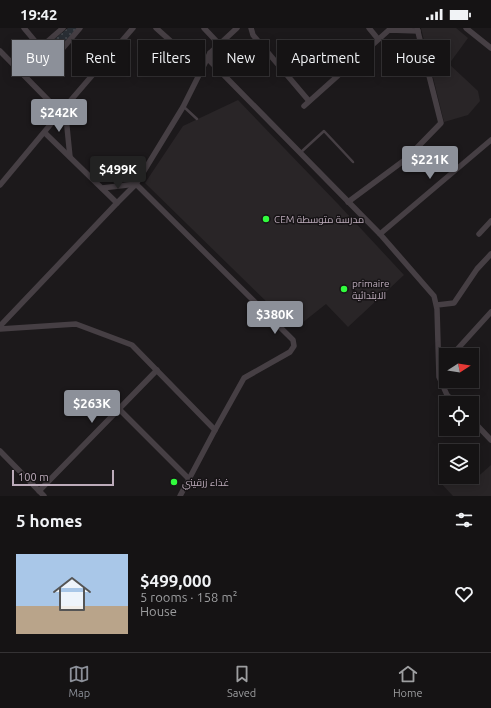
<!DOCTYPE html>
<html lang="en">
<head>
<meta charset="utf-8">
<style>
	:root { --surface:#151314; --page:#1e1c1d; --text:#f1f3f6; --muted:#9d9ea0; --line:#343234; --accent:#8c9099 }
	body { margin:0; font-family:Ubuntu,Cairo,sans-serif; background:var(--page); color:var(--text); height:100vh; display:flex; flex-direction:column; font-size:15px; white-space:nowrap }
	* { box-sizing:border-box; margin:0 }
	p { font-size:13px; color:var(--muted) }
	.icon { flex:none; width:22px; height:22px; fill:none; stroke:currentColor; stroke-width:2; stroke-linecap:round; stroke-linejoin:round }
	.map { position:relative; height:468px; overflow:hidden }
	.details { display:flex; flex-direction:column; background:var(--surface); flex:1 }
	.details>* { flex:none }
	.top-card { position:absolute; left:12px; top:12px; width:467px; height:36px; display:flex; gap:8px }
	.needle { width:26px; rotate:78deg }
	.buttons { position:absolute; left:439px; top:320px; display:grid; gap:8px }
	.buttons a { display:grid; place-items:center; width:40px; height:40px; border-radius:0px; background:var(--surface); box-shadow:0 2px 10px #0003,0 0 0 1px var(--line); font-size:20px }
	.scale { position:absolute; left:12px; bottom:10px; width:102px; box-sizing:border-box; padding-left:4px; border:2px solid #bcabba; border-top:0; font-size:11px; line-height:14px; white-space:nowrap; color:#bcabba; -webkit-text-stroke:3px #171416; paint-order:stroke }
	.price { position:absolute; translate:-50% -34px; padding:0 9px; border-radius:4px; background:var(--accent); color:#fff; font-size:13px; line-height:26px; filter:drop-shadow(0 1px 2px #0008) }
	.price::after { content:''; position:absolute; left:50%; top:24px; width:12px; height:9px; margin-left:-6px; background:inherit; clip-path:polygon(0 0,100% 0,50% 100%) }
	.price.current { background:#222; color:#fff }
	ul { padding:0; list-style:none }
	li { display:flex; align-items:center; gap:12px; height:100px; padding:0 16px }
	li+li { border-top:1px solid var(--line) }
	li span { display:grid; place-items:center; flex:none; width:112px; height:80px; border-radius:0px; color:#555 }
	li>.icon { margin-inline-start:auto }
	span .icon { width:48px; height:48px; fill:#fffc; stroke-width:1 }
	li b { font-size:17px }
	h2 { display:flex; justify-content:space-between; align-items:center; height:48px; padding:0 16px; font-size:17px }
	.tag { padding:0 14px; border-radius:0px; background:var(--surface); box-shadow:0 2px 10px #0003,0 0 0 1px var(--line); font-size:14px; line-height:36px }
	.tag.current { background:var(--accent); color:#fff }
	.status { display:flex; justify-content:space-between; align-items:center; height:28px; padding:0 20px; background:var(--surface); direction:ltr }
	.status svg { height:11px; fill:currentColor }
	.tabs { display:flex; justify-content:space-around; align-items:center; height:56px; border-top:1px solid var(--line); background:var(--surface); font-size:11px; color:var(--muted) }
	.tabs a { display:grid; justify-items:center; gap:2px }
	.tabs .current { color:var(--accent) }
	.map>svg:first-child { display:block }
</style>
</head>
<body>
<div class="status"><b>19:42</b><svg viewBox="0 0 49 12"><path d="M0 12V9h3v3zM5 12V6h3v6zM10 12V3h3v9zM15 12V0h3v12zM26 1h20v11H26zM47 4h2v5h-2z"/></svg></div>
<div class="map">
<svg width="491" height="468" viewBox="0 0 491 468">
	<defs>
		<pattern id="park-dots" width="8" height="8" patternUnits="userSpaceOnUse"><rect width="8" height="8" fill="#292e34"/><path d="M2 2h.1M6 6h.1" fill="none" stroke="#464a4f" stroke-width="1.8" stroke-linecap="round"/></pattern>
	</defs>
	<rect width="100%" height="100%" fill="#1c191b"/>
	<g fill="#292527">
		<path d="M 421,0 L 456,0 L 468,10 L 449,36 L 478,63 L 480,73 L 468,87 L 444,94 Z"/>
		<path d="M 238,72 L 338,176 L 404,247 L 348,299 L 326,276 L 297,299 L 275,282 L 145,155 L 183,98 Z"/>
		<path d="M 491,437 L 491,468 L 453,468 L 438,452 L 446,443 L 446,449 L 469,449 L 473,453 Z"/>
	</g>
	<path fill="url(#park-dots)" d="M 68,0 L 81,0 L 55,31 L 45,19 Z"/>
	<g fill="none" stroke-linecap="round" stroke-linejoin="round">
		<g stroke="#463f44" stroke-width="2.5">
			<path d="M 184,79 L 197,91"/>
			<path d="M 300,125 L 324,103 L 353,134"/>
		</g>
		<g stroke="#463f44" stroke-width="5.5">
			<path d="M 24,0 L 60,43"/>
			<path d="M 156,0 L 201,40"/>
			<path d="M 204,0 L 219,16"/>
			<path d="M 251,0 L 253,7 L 309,73"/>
			<path d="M 369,0 L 378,11"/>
			<path d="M 466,0 L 491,20"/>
			<path d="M 41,19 L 63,0"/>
			<path d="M 0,23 L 54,78 L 65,79 L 133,0"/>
			<path d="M 210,25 L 210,33 L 380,206 L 434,268 L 437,281 L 439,349 L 447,367 L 455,375"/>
			<path d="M 52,33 L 80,0"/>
			<path d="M 304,78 L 389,2 L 418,3"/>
			<path d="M 65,79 L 70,129"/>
			<path d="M 45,105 L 117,175"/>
			<path d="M 0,157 L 65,79"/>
			<path d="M 102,160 L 136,156 L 293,312 L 294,318 L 290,324 L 244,350 L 215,402 L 180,468"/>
			<path d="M 348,174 L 406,131 L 441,95 L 417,0"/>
			<path d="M 380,206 L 491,112"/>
			<path d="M 479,206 L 491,193"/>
			<path d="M 437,277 L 454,275 L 477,241 L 491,226"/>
			<path d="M 0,298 L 117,175 L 136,156 L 183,79 L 210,25 L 237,0"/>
			<path d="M 0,301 L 76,296 L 132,317 L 215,402"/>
			<path d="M 452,327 L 491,284"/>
			<path d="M 439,340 L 446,333"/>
			<path d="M 119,381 L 189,451"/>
			<path d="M 472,392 L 491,412"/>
			<path d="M 0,423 L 44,468"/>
			<path d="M 39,463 L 157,342"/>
		</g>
	</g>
	<g fill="#31fc3d" stroke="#171416" stroke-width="1.5">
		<circle cx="266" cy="191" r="4"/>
		<circle cx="344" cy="261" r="4"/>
		<circle cx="174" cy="454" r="4"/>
	</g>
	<g text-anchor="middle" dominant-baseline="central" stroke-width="3" stroke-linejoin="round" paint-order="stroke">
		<g font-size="10" fill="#bcabba" stroke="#171416" text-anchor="start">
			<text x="274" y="191">CEM مدرسة متوسطة</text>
			<text x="352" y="255">primaire<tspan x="352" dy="12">الابتدائية</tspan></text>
			<text x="182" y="454">غذاء زرقيني</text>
		</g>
	</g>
</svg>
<div class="buttons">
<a><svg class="needle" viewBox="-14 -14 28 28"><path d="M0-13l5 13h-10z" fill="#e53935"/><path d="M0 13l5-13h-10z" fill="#9d9ea0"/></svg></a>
<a><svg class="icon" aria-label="locate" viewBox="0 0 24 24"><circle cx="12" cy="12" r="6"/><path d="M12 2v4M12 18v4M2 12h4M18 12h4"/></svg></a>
<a><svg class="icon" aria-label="layers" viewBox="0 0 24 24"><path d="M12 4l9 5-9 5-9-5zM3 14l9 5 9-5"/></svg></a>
</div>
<div class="scale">100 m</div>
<b class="price" style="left:59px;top:105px">$242K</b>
<b class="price" style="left:430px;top:152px">$221K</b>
<b class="price current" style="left:118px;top:162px">$499K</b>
<b class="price" style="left:275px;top:307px">$380K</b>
<b class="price" style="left:92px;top:396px">$263K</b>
<div class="top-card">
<a class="tag current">Buy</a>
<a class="tag">Rent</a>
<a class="tag">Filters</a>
<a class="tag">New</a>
<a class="tag">Apartment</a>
<a class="tag">House</a>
</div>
</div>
<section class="details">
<h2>5 homes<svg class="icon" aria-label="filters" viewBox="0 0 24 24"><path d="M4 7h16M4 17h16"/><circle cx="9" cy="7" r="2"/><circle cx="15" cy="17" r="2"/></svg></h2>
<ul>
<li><span style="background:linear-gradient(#a9c7e8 65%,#b9a48a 0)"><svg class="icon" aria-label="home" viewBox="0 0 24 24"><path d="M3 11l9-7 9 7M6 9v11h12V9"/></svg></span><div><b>$499,000</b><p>5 rooms · 158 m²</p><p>House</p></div><svg class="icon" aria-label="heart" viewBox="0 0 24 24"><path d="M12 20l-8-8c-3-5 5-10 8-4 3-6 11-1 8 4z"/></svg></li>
</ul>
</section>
<nav class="tabs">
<a class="current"><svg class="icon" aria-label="map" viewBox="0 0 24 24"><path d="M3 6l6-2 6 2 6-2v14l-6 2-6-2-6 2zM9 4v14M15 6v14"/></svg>Map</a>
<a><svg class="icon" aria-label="saved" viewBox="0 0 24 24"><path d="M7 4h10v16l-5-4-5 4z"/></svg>Saved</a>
<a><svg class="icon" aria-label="home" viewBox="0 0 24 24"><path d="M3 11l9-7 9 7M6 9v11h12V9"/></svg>Home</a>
</nav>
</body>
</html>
